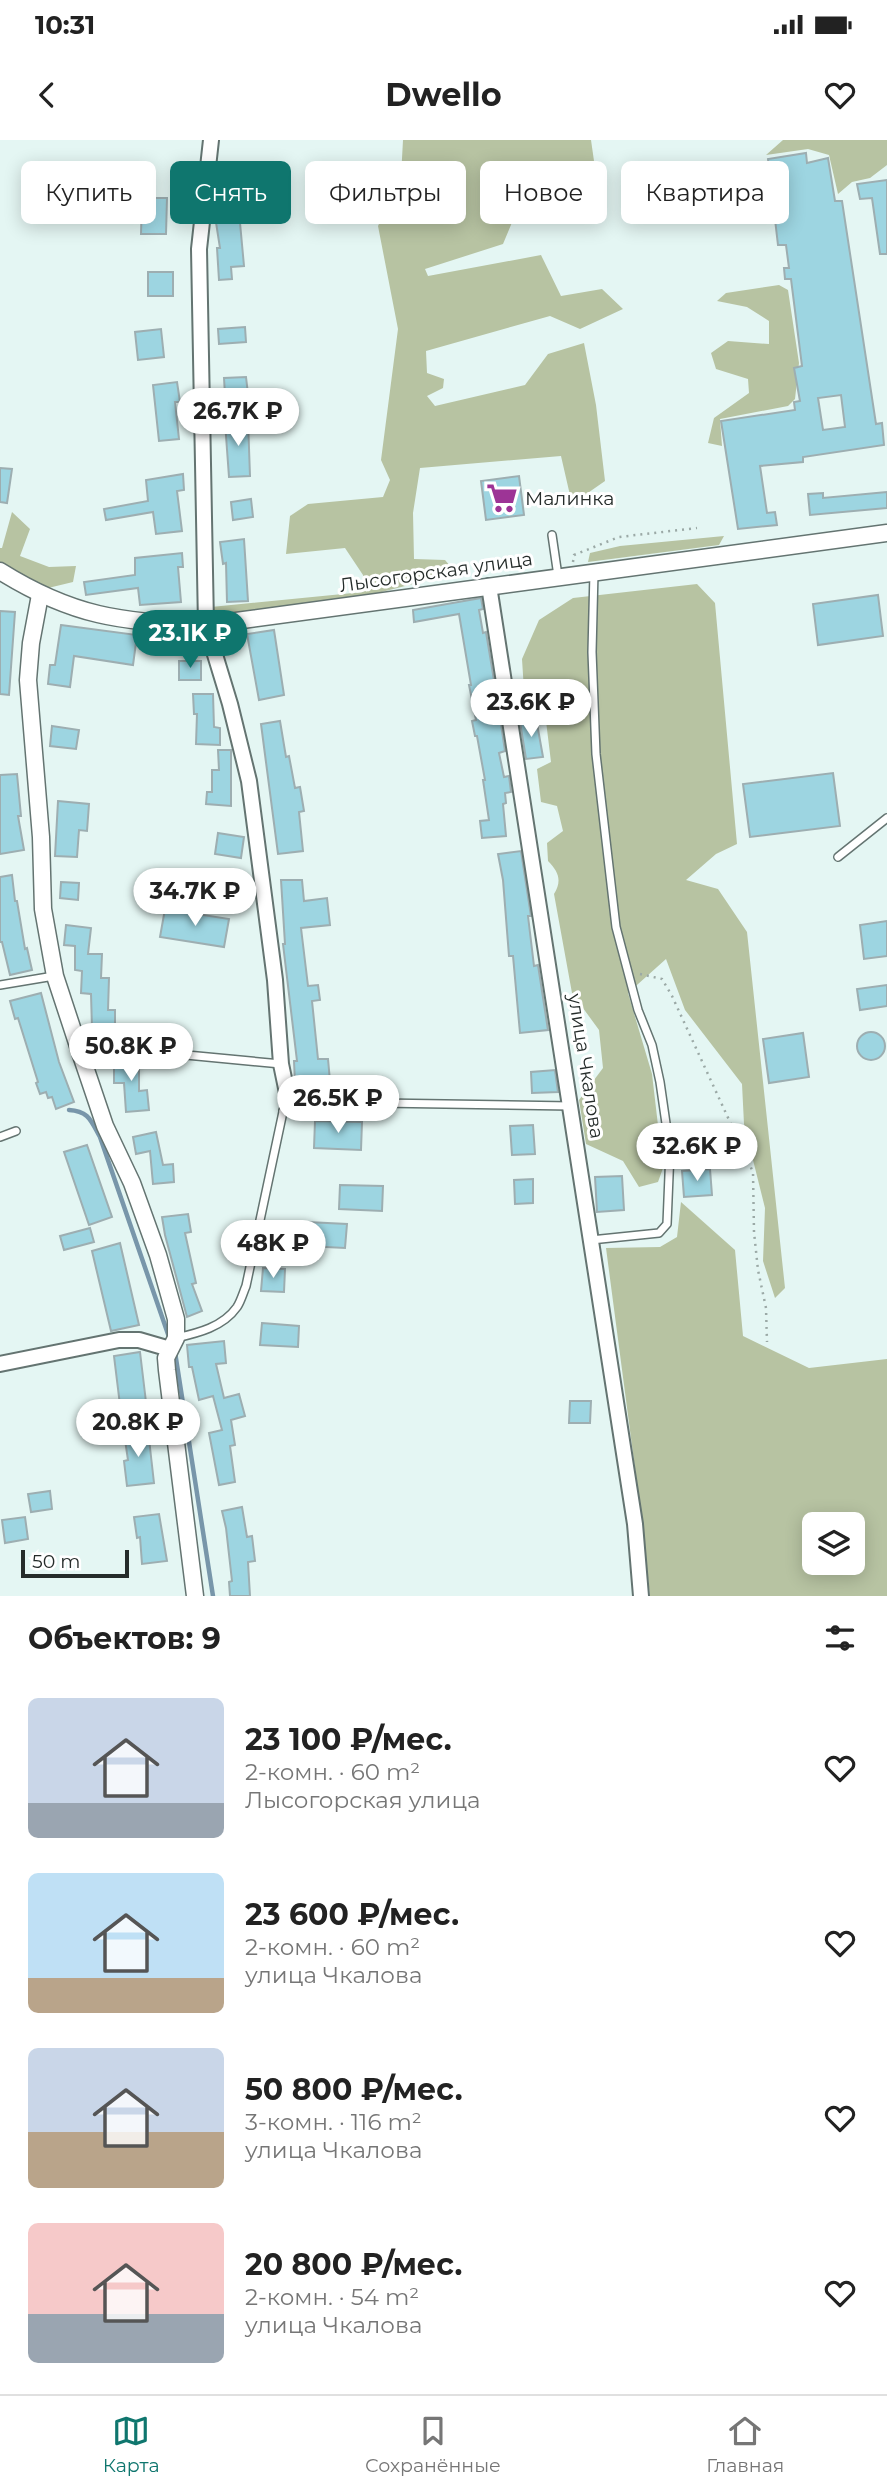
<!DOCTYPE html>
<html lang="ru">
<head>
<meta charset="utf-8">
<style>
	:root { --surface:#fff; --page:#f6f6f6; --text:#222; --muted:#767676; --line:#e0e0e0; --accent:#0f766e }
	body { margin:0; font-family:Montserrat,sans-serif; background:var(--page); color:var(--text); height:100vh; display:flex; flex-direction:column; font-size:26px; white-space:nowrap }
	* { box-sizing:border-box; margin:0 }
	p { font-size:23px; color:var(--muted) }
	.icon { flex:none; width:38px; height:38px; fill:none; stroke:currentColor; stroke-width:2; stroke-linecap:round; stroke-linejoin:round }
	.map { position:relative; height:1456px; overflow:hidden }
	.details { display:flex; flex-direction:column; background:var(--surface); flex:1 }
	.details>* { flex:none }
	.hud { position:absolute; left:21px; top:21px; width:845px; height:63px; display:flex; gap:14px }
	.tools { position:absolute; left:802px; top:1372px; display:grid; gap:14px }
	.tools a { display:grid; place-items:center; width:63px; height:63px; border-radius:10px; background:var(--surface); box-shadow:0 4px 18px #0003; font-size:35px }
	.scale { position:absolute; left:21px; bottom:18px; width:108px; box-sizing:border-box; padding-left:7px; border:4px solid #252c2a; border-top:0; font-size:19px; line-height:24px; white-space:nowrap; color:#252c2a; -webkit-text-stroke:5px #fff; paint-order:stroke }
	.price { position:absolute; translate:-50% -60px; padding:0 16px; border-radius:24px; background:#fff; color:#222; font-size:23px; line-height:46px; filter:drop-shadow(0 2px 4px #0008) }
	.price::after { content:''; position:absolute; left:50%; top:42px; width:21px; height:16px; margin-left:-10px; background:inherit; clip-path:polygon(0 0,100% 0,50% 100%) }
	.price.active { background:var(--accent); color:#fff }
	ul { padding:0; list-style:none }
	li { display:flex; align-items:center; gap:21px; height:175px; padding:0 28px }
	li span { display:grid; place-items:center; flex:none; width:196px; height:140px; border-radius:10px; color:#555 }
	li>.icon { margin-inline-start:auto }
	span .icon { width:84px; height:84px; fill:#fffc; stroke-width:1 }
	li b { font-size:30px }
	h2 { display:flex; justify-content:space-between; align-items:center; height:84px; padding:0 28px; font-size:30px }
	.pill { padding:0 24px; border-radius:10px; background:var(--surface); box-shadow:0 4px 18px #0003; font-size:24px; line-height:63px }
	.pill.active { background:var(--accent); color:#fff }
	.status { display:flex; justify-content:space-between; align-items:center; height:49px; padding:0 35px; background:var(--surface); direction:ltr }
	.status svg { height:19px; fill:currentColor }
	header { display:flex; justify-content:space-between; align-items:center; height:91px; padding:0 28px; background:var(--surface); font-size:32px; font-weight:700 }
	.menu { display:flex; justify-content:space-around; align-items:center; height:98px; border-top:2px solid var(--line); background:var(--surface); font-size:19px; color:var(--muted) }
	.menu a { display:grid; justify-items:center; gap:4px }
	.menu .active { color:var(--accent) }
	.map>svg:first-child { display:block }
</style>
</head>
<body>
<div class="status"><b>10:31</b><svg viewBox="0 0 49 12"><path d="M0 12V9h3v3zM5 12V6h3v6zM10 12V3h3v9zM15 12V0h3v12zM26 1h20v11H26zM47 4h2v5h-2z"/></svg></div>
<header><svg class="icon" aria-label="back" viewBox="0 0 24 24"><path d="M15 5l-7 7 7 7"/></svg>Dwello<svg class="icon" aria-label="heart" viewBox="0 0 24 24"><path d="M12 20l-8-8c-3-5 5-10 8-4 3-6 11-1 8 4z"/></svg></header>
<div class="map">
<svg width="887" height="1456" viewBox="0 0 887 1456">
	<rect width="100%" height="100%" fill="#e4f6f3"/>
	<g fill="#b7c3a2" fill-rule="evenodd">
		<path d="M 403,0 L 591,0 L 594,21 L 556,64 L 516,73 L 503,104 L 425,129 L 428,136 L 541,115 L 561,156 L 602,149 L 623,169 L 580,189 L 550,176 L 426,211 L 427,233 L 444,239 L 443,248 L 427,256 L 435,266 L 525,245 L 548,214 L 584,203 L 596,265 L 605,341 L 572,364 L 561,316 L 420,328 L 413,373 L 414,419 L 445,420 L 456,433 L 362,457 L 217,476 L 211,467 L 363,452 L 363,435 L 345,408 L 286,414 L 290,376 L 308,364 L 383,357 L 390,340 L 381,320 L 398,189 L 378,86 L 401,37 Z"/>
		<path d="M 783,0 L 887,0 L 887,25 L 870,38 L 852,42 L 838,54 L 829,15 L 808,9 L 766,15 Z"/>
		<path d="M 779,145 L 788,150 L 799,223 L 795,259 L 788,266 L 720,279 L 722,306 L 708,303 L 714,278 L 749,253 L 748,239 L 716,229 L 711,213 L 728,201 L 769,204 L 769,181 L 747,167 L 717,161 L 726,153 Z"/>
		<path d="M 12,372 L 30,389 L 20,416 L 49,427 L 76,426 L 73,442 L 44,449 L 0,426 L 0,408 L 2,408 Z"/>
		<path d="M 724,396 L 719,405 L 588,422 L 590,413 L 620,406 Z"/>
		<path d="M 697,444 L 715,463 L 737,704 L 716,714 L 686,740 L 718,749 L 747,792 L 785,1148 L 775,1158 L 763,1121 L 765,1068 L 744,984 L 742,944 L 685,870 L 666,819 L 628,853 L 652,934 L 663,1028 L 658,1042 L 639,1047 L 623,1021 L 586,1004 L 579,960 L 603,928 L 599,890 L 572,853 L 554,754 C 562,741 559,732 548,721 L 547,703 L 563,691 L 557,666 L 541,662 L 537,629 L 551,622 L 546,581 L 525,566 L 522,519 L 539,480 L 573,458 Z"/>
		<path d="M 681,1062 L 735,1110 L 743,1196 L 809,1228 L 887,1219 L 887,1456 L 650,1456 L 641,1374 L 606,1108 L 660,1107 L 677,1097 ZM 814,1384 L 852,1384 L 852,1423 L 814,1423 Z"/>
	</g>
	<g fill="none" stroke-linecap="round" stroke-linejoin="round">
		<g stroke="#7896aa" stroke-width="4.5">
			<path d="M 69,970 C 89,971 91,981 100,997 L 169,1197"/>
			<path d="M 175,1212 L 213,1456"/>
		</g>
	</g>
	<g fill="#9dd5e1" stroke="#9daeb1" stroke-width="2" fill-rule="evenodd">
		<path d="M 806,13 L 807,23 L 828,18 L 835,61 L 842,61 L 876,284 L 882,283 L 884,305 L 803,317 L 803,322 L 760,326 L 767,373 L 775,372 L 777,385 L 738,389 L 721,281 L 795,270 L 794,262 L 800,261 L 794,228 L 802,226 L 791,139 L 785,139 L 784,128 L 789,128 L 786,105 L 778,105 L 768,19 ZM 841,255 L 845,287 L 823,290 L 818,258 Z"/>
		<path d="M 255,24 L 257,41 L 227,44 L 226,27 Z"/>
		<path d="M 887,40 L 887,114 L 880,114 L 872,58 L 860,59 L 857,44 Z"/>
		<path d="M 142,58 L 167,58 L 166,94 L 141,94 Z"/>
		<path d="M 239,72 L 244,126 L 231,127 L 232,139 L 219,140 L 217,108 L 220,108 L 215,76 Z"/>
		<rect x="148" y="132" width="25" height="24"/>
		<path d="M 245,187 L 246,202 L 219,204 L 218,189 Z"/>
		<path d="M 161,189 L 164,217 L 138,220 L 135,192 Z"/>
		<path d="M 246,237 L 248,254 L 225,255 L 224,238 Z"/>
		<path d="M 177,242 L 180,262 L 175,262 L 179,299 L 159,301 L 153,245 Z"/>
		<path d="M 248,280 L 250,336 L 229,337 L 225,282 Z"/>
		<path d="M 0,328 L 12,329 L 7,363 L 0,362 Z"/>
		<path d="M 183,334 L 184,350 L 177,351 L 182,391 L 156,394 L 153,372 L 106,380 L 104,369 L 148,361 L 146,340 Z"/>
		<path d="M 519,336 L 524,375 L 486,380 L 481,341 Z"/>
		<path d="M 887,352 L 887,368 L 810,375 L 808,354 L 823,353 L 823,358 Z"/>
		<path d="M 251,359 L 253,377 L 233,380 L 231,362 Z"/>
		<path d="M 244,399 L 248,461 L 227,462 L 226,423 L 223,424 L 220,402 Z"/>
		<path d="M 182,413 L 183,427 L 178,427 L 181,462 L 140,465 L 138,448 L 86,455 L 84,442 L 135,435 L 135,418 Z"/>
		<path d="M 878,455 L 883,496 L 818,505 L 813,464 Z"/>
		<path d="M 481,458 L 483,469 L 479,470 L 483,493 L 486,492 L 494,540 L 491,541 L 495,564 L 498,564 L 505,611 L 499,613 L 504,637 L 509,636 L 511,652 L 505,653 L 506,663 L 503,664 L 506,696 L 482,698 L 480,681 L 489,680 L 483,640 L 485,640 L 477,596 L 475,596 L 472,581 L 476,580 L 469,545 L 471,545 L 459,474 L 414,482 L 413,470 Z"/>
		<path d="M 0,471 L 15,472 L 9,555 L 0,554 Z"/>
		<path d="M 61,485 L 137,495 L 133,525 L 74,516 L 70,547 L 48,544 L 50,525 L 55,525 Z"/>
		<path d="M 274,490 L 284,555 L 259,560 L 247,494 Z"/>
		<rect x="179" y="521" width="22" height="19"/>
		<path d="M 193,554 L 213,554 L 214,587 L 220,588 L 220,605 L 196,604 L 197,574 L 194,574 Z"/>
		<path d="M 536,578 L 543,617 L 526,619 L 520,582 Z"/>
		<path d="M 280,581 L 286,617 L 289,616 L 295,648 L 300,647 L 304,671 L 299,672 L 303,711 L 278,714 L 261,584 Z"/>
		<path d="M 52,586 L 79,590 L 76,609 L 50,606 Z"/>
		<path d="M 218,610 L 231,610 L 231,666 L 206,664 L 207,652 L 212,652 L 212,630 L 219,630 Z"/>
		<path d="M 833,633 L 840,686 L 750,697 L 743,644 Z"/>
		<path d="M 17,634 L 21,676 L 18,676 L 24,710 L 0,714 L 0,635 Z"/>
		<path d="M 58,661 L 89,664 L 87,691 L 79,690 L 77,717 L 55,716 Z"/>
		<path d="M 218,693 L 244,697 L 241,718 L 215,714 Z"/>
		<path d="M 521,711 L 531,776 L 528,776 L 534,826 L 538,825 L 548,890 L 520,893 L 513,816 L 509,816 L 503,740 L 498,714 Z"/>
		<path d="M 12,735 L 15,761 L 17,761 L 25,809 L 27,808 L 32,830 L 10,835 L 2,802 L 0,802 L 0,737 Z"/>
		<path d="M 218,737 L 246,738 L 245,756 L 218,755 Z"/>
		<path d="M 281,740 L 302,740 L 304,761 L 327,758 L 330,785 L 301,788 L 308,846 L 318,845 L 320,860 L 312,861 L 318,919 L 328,919 L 330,941 L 295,943 L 294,921 L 297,921 L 283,804 L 285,804 Z"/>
		<path d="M 61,742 L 79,743 L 78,760 L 60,758 Z"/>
		<path d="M 165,769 L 229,779 L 224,807 L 160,797 Z"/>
		<path d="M 887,781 L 887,816 L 864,819 L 860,785 Z"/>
		<path d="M 66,785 L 91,788 L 88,814 L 102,814 L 101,838 L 109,838 L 108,870 L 115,870 L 115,887 L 92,888 L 91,854 L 81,853 L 82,831 L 75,830 L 75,806 L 64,805 Z"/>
		<path d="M 887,845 L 887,866 L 860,870 L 857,849 Z"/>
		<path d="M 41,853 L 59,922 L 74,962 L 56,969 L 52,957 L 48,958 L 46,952 L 40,954 L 36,943 L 38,942 L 18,878 L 15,879 L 10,861 Z"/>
		<circle cx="871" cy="906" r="14"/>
		<path d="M 803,893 L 809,937 L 769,943 L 763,899 Z"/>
		<path d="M 114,917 L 139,917 L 139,951 L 147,950 L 149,970 L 126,972 L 124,943 L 114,943 Z"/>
		<path d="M 555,930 L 558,952 L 532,953 L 531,932 Z"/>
		<path d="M 315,981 L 362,982 L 361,1010 L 314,1008 Z"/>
		<path d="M 533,985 L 535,1014 L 512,1015 L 510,986 Z"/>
		<path d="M 156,992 L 163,1025 L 173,1024 L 174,1042 L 153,1044 L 150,1011 L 136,1014 L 133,997 Z"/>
		<path d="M 87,1005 L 112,1077 L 89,1085 L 64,1012 Z"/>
		<path d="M 710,1029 L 712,1055 L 684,1057 L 682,1031 Z"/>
		<path d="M 622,1036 L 624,1070 L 597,1072 L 595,1037 Z"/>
		<path d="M 533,1039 L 533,1063 L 515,1064 L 514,1040 Z"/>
		<path d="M 340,1045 L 383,1046 L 382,1071 L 339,1069 Z"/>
		<path d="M 188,1074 L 191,1092 L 185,1093 L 196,1143 L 192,1144 L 202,1171 L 187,1177 L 165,1095 L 162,1077 Z"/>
		<path d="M 307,1082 L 347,1084 L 345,1108 L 306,1106 Z"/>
		<path d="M 90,1088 L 94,1102 L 64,1110 L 60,1096 Z"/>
		<path d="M 120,1103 L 139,1185 L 111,1191 L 92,1111 Z"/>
		<path d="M 263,1128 L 285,1129 L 284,1152 L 261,1151 Z"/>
		<path d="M 262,1183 L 299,1186 L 298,1207 L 260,1205 Z"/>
		<path d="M 224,1201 L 226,1223 L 216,1224 L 224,1258 L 239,1254 L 245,1276 L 231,1280 L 235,1305 L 230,1306 L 235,1342 L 219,1345 L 209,1293 L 222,1290 L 213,1256 L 199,1260 L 192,1227 L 189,1227 L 187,1205 Z"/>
		<path d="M 140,1212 L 146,1262 L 120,1265 L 114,1216 Z"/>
		<path d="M 570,1261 L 591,1261 L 590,1283 L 569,1283 Z"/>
		<path d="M 101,1274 L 104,1293 L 82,1296 L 79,1277 Z"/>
		<path d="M 148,1290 L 154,1343 L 127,1346 L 124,1321 L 128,1320 L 124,1293 Z"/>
		<path d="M 50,1351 L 52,1369 L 31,1372 L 28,1354 Z"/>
		<path d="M 242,1367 L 247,1397 L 252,1396 L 255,1421 L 248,1422 L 250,1456 L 230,1456 L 229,1442 L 232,1441 L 226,1388 L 222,1371 Z"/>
		<path d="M 159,1374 L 167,1421 L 142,1424 L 140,1397 L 137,1398 L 134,1377 Z"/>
		<path d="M 25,1377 L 28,1399 L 5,1403 L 2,1380 Z"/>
	</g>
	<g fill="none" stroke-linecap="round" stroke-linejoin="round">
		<defs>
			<g id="service">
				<path d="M 552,395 L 558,436"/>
				<path d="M 838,717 L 887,678"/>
				<path d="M 0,845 L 54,836"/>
				<path d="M 81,915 L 93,910 L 134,910 L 281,924"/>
				<path d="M 283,971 L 315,962 L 571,966"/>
				<path d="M 0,997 L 16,991"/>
				<path d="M 591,1100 L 659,1093 L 667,1084 L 670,1011 L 660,942 L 652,905 L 638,870 L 616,787 L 596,614 L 592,512 L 594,432"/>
				<path d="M 176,1198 C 198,1193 223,1187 237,1167 C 241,1161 243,1153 246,1146 L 287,953"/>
			</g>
			<g id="minor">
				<path d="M 211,0 L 199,109 L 206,485 L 230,564 L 249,641 L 275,840 L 281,924 L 287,953"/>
				<path d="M 489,446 L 635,1384 L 641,1456"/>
				<path d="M 0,1224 L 119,1200 L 139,1200 L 170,1209"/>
			</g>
			<g id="tertiary">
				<path d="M 0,431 C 72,476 122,483 206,485 L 887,393"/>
				<path d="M 40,455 L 31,503 L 28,540 L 41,697 L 43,769 L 55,836 L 81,915 L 105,986 L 132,1043 L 158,1115 L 176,1179 L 176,1198 L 166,1218 L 167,1230 L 195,1456"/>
			</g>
		</defs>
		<use href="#service" stroke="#647471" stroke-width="10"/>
		<use href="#minor" stroke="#647471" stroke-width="18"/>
		<use href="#tertiary" stroke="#647471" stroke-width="19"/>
		<g stroke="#9ba9a6" stroke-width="2.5" stroke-dasharray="2 5" stroke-linecap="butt">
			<path d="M 573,422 L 574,415 L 619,397 L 697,388"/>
			<path d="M 640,834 L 662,839 L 672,856 L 753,1032 L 754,1092 L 758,1130 L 766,1168 L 767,1202"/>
		</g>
		<use href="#service" stroke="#fff" stroke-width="7"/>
		<use href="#minor" stroke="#fff" stroke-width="14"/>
		<use href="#tertiary" stroke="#fff" stroke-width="16"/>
	</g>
	<defs>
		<symbol id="supermarket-bare" viewBox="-9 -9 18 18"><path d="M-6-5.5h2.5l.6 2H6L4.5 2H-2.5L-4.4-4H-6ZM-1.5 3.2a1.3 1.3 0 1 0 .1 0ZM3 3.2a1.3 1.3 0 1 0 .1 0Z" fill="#9d3496" stroke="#fff" stroke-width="2.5" paint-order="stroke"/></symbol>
	</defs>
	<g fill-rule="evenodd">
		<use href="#supermarket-bare" x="480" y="336" width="44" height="44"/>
	</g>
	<g text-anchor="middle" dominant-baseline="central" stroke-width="6" stroke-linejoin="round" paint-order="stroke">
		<g font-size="19" fill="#252c2a" stroke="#fff" text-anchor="start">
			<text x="525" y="358">Малинка</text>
		</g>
		<g font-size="19" fill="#252c2a" stroke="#fff">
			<text transform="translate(436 432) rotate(-8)">Лысогорская улица</text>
			<text transform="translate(586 926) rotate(81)">улица Чкалова</text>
		</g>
	</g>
</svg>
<div class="tools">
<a><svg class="icon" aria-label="layers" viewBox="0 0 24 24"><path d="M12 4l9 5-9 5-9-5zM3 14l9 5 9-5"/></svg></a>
</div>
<div class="scale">50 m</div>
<b class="price" style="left:238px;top:308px">26.7K ₽</b>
<b class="price active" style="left:190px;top:530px">23.1K ₽</b>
<b class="price" style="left:531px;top:599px">23.6K ₽</b>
<b class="price" style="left:195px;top:788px">34.7K ₽</b>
<b class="price" style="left:131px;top:943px">50.8K ₽</b>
<b class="price" style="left:338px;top:995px">26.5K ₽</b>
<b class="price" style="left:697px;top:1043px">32.6K ₽</b>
<b class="price" style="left:273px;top:1140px">48K ₽</b>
<b class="price" style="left:138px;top:1319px">20.8K ₽</b>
<div class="hud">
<a class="pill">Купить</a>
<a class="pill active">Снять</a>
<a class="pill">Фильтры</a>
<a class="pill">Новое</a>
<a class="pill">Квартира</a>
</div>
</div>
<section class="details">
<h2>Объектов: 9<svg class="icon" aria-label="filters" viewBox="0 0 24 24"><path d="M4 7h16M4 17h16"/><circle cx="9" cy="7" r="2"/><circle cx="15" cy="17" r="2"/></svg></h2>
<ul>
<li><span style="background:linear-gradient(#c9d6e8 75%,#9aa5b1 0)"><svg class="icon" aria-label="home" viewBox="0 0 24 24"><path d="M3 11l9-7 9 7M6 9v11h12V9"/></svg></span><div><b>23 100 ₽/мес.</b><p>2-комн. · 60 m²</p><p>Лысогорская улица</p></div><svg class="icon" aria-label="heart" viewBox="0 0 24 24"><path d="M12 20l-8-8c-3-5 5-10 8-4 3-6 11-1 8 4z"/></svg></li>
<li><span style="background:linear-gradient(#bfe0f5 75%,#b9a48a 0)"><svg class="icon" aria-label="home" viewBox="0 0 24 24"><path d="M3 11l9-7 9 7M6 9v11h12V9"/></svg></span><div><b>23 600 ₽/мес.</b><p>2-комн. · 60 m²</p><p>улица Чкалова</p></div><svg class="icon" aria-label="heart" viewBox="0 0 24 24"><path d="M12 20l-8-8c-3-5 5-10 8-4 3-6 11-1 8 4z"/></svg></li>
<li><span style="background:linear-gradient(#c9d6e8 60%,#b9a48a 0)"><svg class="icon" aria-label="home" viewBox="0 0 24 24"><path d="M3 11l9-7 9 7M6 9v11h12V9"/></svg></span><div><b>50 800 ₽/мес.</b><p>3-комн. · 116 m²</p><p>улица Чкалова</p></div><svg class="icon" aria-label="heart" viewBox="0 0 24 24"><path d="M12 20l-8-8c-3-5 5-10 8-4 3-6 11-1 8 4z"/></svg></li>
<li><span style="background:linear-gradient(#f6c9c9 65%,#9aa5b1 0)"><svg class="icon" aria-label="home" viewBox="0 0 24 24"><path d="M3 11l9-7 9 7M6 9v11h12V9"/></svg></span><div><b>20 800 ₽/мес.</b><p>2-комн. · 54 m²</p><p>улица Чкалова</p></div><svg class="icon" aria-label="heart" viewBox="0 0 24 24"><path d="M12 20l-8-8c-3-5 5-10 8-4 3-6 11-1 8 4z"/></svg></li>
</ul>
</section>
<nav class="menu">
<a class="active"><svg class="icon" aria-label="map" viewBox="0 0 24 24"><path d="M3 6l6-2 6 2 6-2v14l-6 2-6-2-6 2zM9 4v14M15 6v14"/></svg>Карта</a>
<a><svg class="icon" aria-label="saved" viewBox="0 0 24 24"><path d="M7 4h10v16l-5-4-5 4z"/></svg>Сохранённые</a>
<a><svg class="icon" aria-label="home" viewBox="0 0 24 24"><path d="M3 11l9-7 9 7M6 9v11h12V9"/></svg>Главная</a>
</nav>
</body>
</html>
